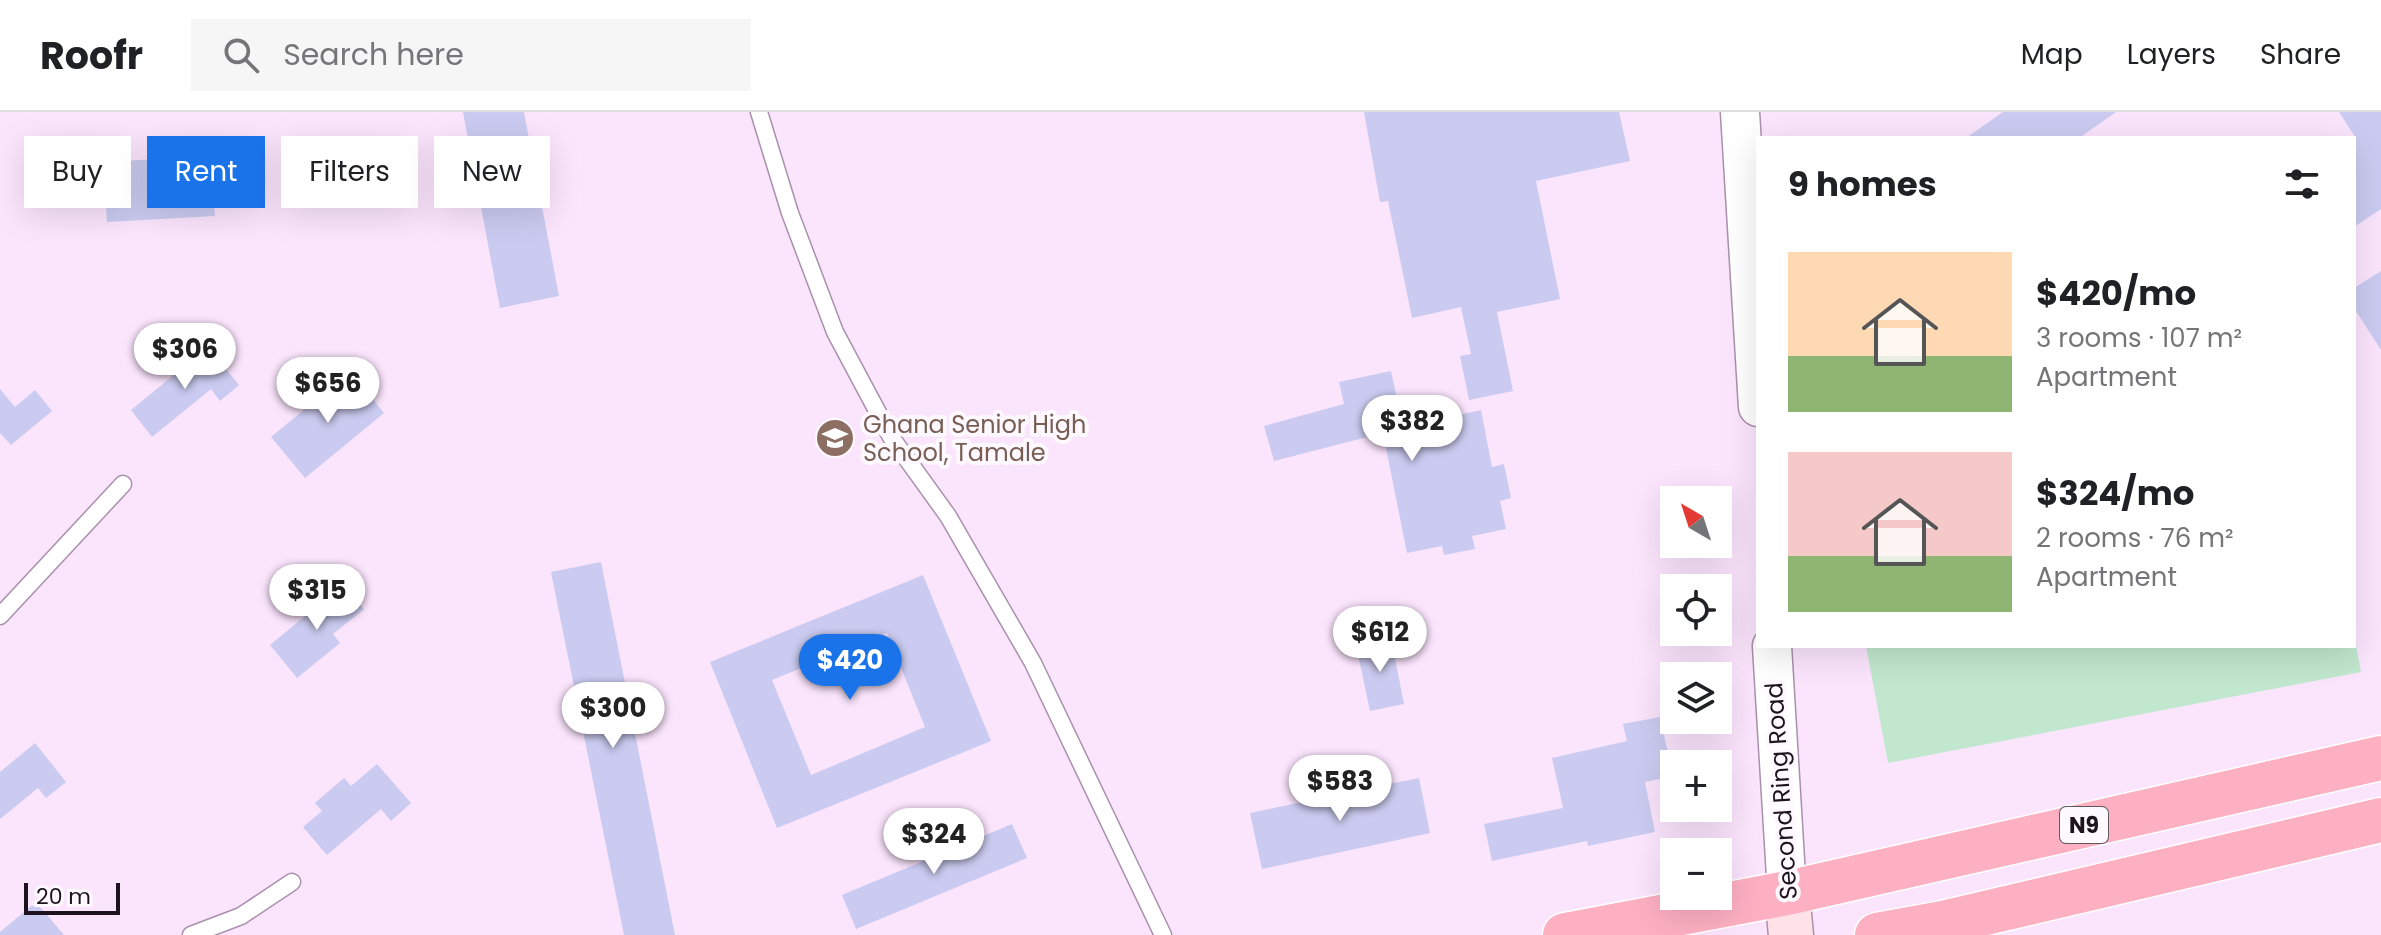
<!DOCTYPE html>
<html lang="en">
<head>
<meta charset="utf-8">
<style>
	:root { --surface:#fff; --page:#f6f6f6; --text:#202124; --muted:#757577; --line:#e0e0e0; --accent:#1a73e8 }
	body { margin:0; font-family:Poppins,sans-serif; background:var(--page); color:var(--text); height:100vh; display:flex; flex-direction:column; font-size:30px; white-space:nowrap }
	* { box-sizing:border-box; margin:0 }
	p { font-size:26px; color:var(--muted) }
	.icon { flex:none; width:44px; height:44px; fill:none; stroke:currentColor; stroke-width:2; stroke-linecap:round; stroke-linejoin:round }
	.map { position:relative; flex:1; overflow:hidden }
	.drawer { position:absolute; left:1756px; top:24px; width:600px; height:512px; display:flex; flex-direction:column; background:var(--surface); border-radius:0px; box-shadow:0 8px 32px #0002 }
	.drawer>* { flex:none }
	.banner { position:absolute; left:24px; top:24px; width:760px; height:72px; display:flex; gap:16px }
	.needle { width:52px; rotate:321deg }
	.controls { position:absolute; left:1660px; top:374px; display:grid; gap:16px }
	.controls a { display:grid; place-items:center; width:72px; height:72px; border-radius:0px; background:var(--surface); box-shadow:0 8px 32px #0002; font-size:40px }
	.scale { position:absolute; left:24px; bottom:20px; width:96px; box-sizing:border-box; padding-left:8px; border:4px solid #1c131d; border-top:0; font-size:22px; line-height:28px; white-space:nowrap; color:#1c131d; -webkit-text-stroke:6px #fef9ff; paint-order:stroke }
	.price { position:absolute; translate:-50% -68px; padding:0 18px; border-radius:28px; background:#fff; color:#222; font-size:26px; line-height:52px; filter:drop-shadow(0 2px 4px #0008) }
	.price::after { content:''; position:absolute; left:50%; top:48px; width:24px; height:18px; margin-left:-12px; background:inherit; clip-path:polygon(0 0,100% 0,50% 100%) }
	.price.current { background:var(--accent); color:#fff }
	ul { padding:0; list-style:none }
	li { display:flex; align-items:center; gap:24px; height:200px; padding:0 32px }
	li span { display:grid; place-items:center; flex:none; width:224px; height:160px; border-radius:0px; color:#555 }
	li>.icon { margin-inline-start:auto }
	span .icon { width:96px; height:96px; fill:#fffc; stroke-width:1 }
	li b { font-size:34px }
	h2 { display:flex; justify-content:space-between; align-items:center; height:96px; padding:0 32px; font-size:34px }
	.tag { padding:0 28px; border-radius:0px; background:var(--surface); box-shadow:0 8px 32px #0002; font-size:28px; line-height:72px }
	.tag.current { background:var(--accent); color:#fff }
	header { display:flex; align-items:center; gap:48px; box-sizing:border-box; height:112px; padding:0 40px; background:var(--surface); border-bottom:2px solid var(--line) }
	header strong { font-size:38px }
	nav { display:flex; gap:44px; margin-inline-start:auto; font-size:28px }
	.search { width:560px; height:72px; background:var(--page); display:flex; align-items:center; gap:20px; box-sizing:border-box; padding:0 28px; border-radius:0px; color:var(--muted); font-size:30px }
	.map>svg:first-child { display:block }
</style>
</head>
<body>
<header>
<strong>Roofr</strong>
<div class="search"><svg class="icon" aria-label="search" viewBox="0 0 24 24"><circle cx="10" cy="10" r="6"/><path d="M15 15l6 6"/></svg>Search here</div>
<nav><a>Map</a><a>Layers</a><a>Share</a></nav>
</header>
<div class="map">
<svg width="2381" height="823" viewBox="0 0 2381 823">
	<rect width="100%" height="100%" fill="#fbe5fd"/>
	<path fill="#c1e7ce" d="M 2354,521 L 2361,560 L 1888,651 L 1866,534 L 2354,534 Z"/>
	<g fill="#cbcbf1" fill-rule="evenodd">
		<path d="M 463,0 L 524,0 L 559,184 L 500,196 Z"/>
		<path d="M 1364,0 L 1619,0 L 1630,49 L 1536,69 L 1560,187 L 1497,200 L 1513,279 L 1469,288 L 1460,244 L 1471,242 L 1461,195 L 1412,206 L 1388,89 L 1380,90 Z"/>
		<path d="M 2003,0 L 2116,0 L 2079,26 L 1966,26 Z"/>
		<path d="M 2339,0 L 2381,0 L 2381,97 L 2354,115 L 2354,23 Z"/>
		<path d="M 212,44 L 215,104 L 107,110 L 103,50 Z"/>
		<path d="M 2381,159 L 2381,238 L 2354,196 L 2354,176 Z"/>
		<path d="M 208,235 L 239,273 L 220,289 L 211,277 L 152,325 L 131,298 Z"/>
		<path d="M 1391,259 L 1403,315 L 1481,298 L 1492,355 L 1504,352 L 1511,386 L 1500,389 L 1506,417 L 1472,424 L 1475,437 L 1444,443 L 1442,434 L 1407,441 L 1383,321 L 1274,349 L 1264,314 L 1344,292 L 1339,270 Z"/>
		<path d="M 350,260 L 384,301 L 305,366 L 271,325 Z"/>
		<path d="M 0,277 L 15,295 L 35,278 L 52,299 L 11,333 L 0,321 Z"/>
		<path d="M 601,450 L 675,823 L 624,823 L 551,460 Z"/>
		<path d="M 923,463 L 991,629 L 777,716 L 710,550 ZM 887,521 L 925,615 L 811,663 L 772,568 Z"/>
		<path d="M 344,472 L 364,497 L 333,522 L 340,531 L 297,566 L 270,533 Z"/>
		<path d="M 1391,526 L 1404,592 L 1370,599 L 1356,533 Z"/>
		<path d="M 1660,605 L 1673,664 L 1645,670 L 1655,720 L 1588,734 L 1587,729 L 1492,749 L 1484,712 L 1563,696 L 1552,646 L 1627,629 L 1623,612 Z"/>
		<path d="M 35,631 L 66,670 L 46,686 L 38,676 L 0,707 L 0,660 Z"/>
		<path d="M 377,652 L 411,691 L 391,709 L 381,697 L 327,743 L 303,715 L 322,699 L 315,691 L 344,666 L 351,674 Z"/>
		<path d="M 1419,666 L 1430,721 L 1262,757 L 1250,701 Z"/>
		<path d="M 1012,712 L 1027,746 L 856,817 L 842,783 Z"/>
		<path d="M 36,790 L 64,823 L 0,823 L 0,820 Z"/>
	</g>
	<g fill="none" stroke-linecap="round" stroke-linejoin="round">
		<defs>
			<g id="service">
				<path d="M 759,0 L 790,101 L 835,220 L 891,325 L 948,404 L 1033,551 L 1163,823"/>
				<path d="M 0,504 L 123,372"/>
				<path d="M 191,823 L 241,804 L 292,770"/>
			</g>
			<g id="tertiary">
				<path d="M 1740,0 L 1758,295"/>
				<path d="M 1772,534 L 1787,781"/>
			</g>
			<path id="secondary" d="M 1787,781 L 1791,823"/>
			<g id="trunk">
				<path d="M 1565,823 L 1787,781 L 2381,646"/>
				<path d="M 1877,823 L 1943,811 L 2381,708"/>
			</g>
		</defs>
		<use href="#service" stroke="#a990ac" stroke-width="19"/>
		<use href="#tertiary" stroke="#a990ac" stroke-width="41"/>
		<use href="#secondary" stroke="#a990ac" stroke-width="47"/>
		<use href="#trunk" stroke="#fff" stroke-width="47"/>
		<use href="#service" stroke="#fff" stroke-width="16"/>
		<use href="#tertiary" stroke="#fff" stroke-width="38"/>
		<use href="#secondary" stroke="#ffe1e8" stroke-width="44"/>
		<use href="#trunk" stroke="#feb0c3" stroke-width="44"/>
	</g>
	<defs>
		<symbol id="school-disc" viewBox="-11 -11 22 22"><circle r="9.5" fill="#8d6e63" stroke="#fef9ff"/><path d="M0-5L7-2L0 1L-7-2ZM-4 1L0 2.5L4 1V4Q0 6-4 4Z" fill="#fff"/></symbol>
	</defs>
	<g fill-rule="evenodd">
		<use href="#school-disc" x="813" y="304" width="44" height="44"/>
	</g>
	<g text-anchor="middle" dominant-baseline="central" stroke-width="8" stroke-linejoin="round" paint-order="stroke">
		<rect fill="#fef9ff" stroke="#605861" stroke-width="2" x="2060" y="695" width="48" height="36" rx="6"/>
		<g font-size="22" font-weight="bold" fill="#1c131d">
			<text x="2084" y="713">N9</text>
		</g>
		<g font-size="24" fill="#785e54" stroke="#fef9ff" text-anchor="start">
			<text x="863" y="312">Ghana Senior High<tspan x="863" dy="28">School, Tamale</tspan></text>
		</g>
		<g font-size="24" fill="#1c131d" stroke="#fef9ff">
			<text transform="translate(1781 679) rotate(-94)">Second Ring Road</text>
		</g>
	</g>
</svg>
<div class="controls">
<a><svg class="needle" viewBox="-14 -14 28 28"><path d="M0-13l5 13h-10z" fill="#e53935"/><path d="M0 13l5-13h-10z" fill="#757577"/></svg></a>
<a><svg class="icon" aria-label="locate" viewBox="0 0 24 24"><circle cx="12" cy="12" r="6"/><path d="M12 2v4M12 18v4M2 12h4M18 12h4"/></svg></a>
<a><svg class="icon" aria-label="layers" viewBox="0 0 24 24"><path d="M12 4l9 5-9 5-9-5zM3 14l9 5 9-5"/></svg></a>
<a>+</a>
<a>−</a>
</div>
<div class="scale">20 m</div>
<b class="price" style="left:185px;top:279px">$306</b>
<b class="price" style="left:328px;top:313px">$656</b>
<b class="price" style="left:1412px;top:351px">$382</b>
<b class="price" style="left:317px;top:520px">$315</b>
<b class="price" style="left:1380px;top:562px">$612</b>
<b class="price current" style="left:850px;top:590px">$420</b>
<b class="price" style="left:613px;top:638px">$300</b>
<b class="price" style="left:1340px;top:711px">$583</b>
<b class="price" style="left:934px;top:764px">$324</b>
<div class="banner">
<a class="tag">Buy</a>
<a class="tag current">Rent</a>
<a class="tag">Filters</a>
<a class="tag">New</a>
</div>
<section class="drawer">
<h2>9 homes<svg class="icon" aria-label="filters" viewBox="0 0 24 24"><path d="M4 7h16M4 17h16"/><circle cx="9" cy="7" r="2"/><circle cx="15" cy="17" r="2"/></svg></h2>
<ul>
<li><span style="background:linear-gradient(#ffd9b3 65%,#8fb573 0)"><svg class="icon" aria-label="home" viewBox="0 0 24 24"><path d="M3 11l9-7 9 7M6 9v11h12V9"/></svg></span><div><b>$420/mo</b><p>3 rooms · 107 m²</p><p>Apartment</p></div></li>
<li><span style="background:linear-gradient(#f6c9c9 65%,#8fb573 0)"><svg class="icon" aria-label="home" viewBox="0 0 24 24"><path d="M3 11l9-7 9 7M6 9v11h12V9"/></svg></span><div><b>$324/mo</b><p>2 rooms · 76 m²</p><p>Apartment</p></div></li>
</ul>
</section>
</div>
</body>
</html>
